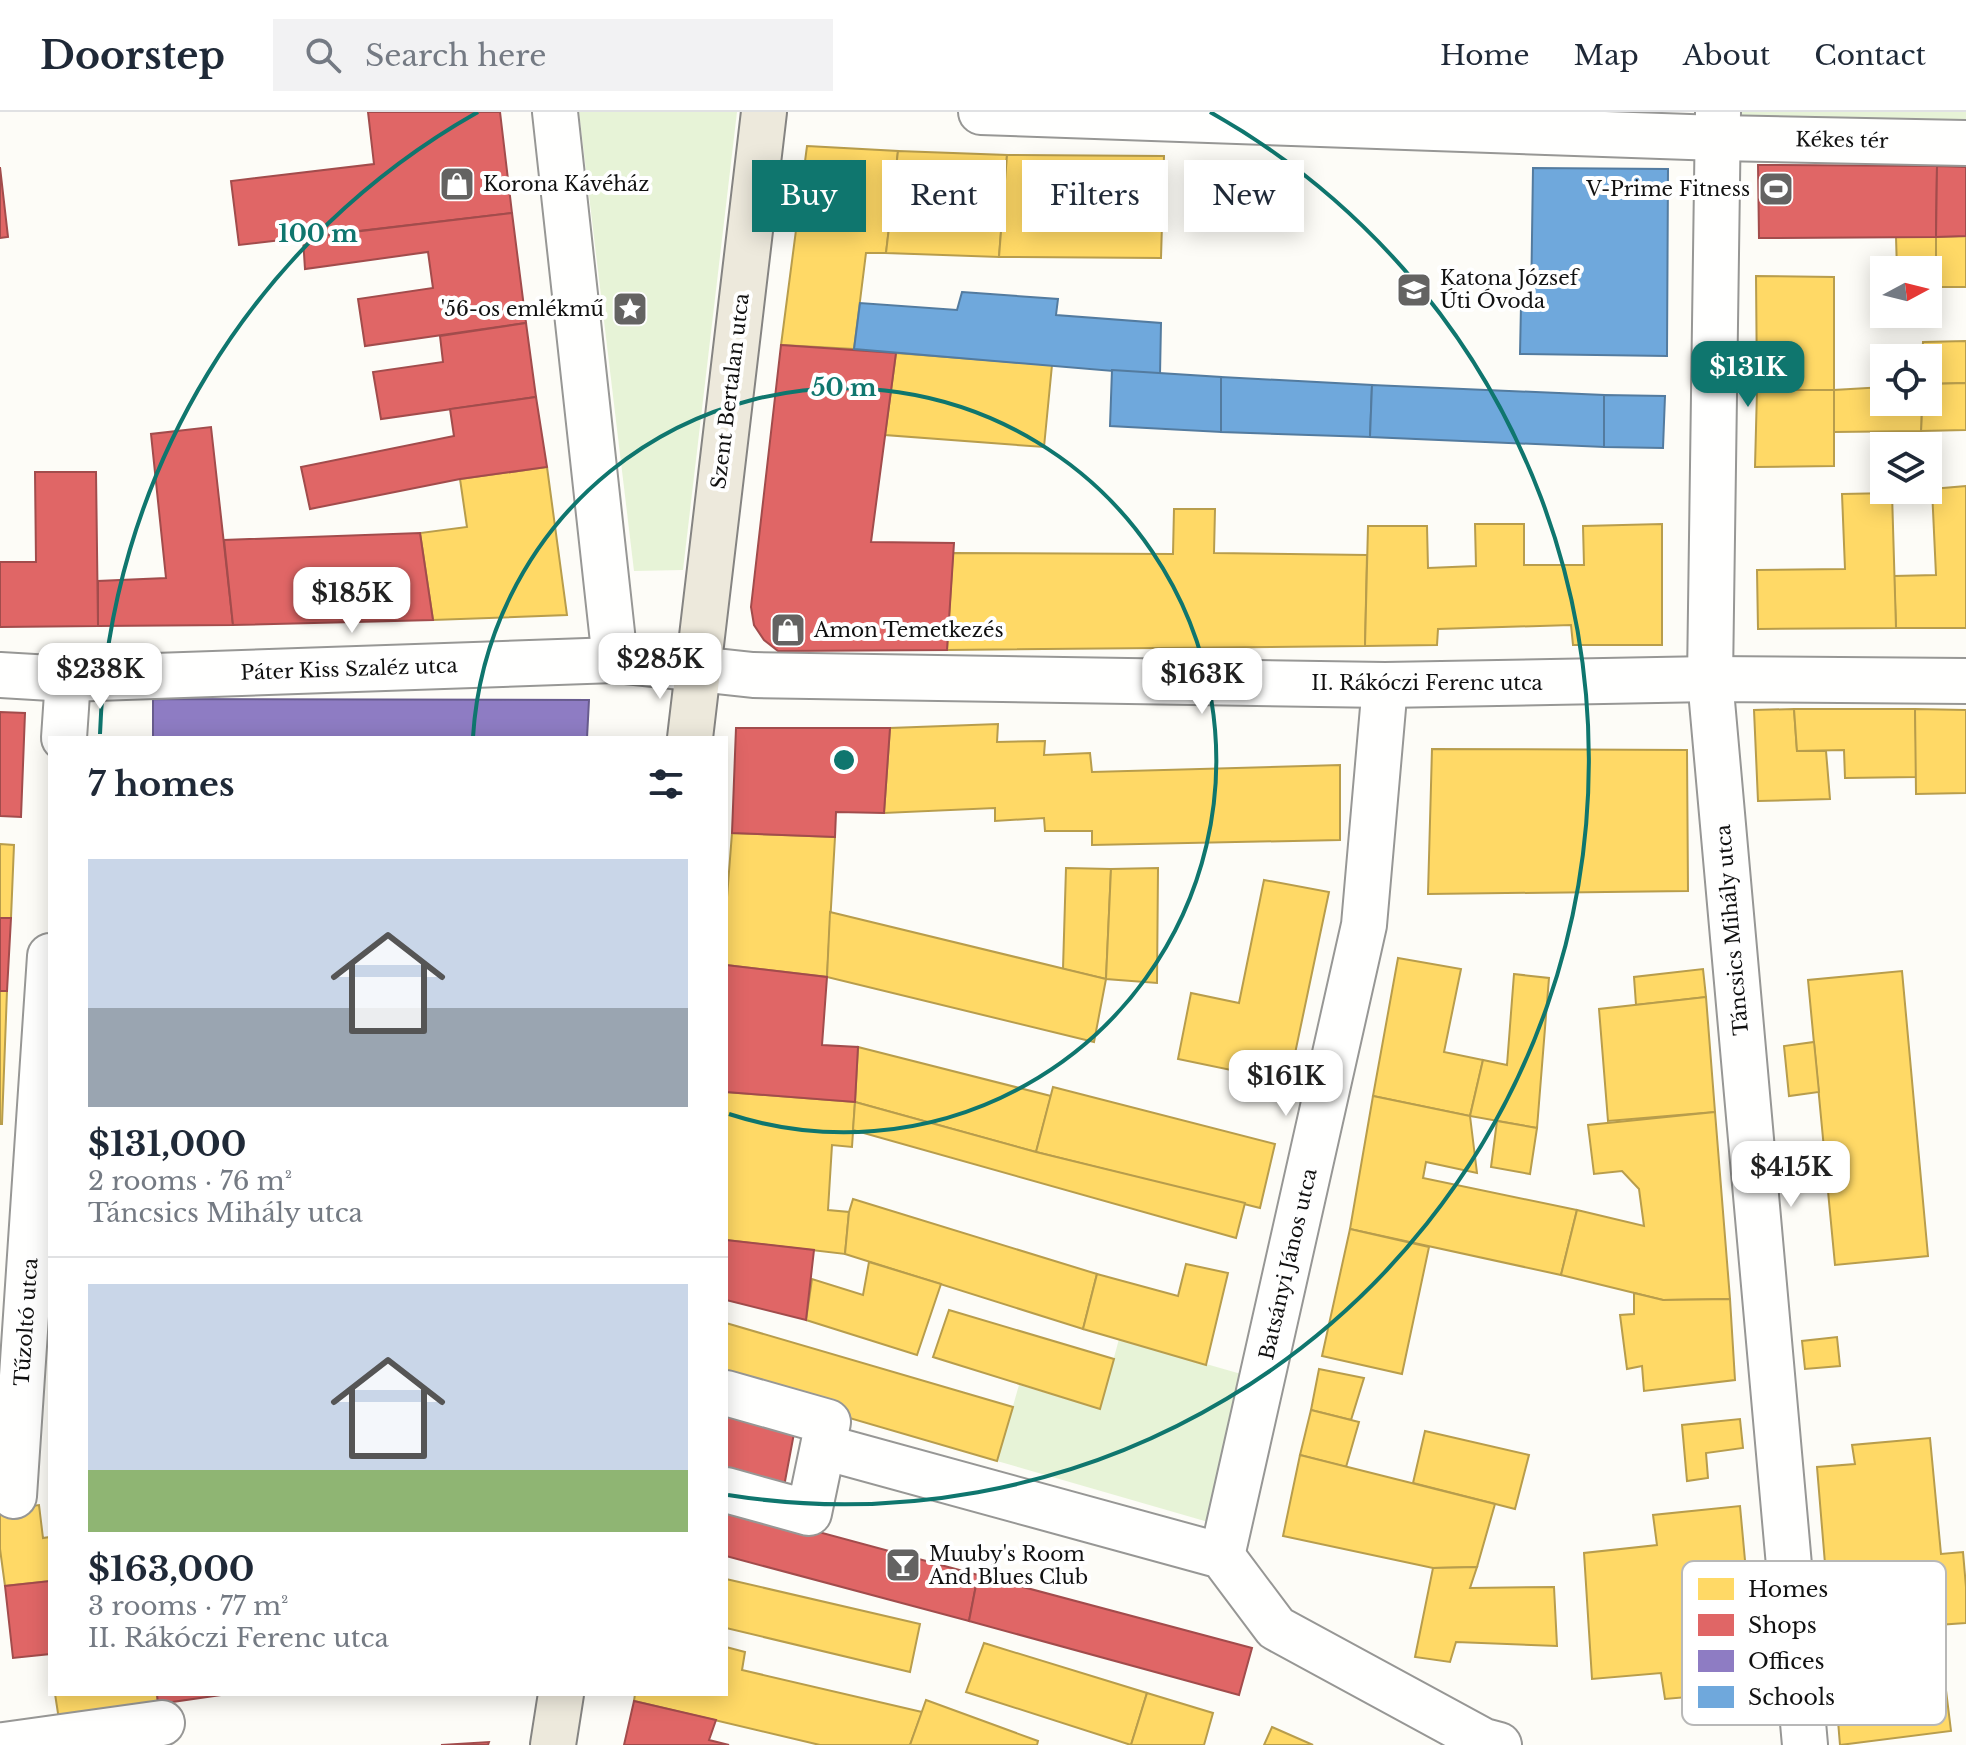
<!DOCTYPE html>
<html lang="en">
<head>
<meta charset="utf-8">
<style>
	:root { --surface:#fff; --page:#f2f2f3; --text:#1f2937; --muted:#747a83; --line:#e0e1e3; --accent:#0f766e }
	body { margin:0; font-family:"Libre Baskerville",serif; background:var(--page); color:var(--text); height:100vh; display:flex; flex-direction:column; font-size:30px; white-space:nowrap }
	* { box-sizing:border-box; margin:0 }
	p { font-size:26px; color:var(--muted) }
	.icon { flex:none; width:44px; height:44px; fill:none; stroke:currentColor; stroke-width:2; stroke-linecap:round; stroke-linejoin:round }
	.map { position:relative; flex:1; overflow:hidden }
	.sheet { position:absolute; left:48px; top:624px; width:680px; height:960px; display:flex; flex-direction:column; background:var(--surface); border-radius:0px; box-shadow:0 4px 20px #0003 }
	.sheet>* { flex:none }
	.banner { position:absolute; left:752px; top:48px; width:760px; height:72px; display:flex; gap:16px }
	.needle { width:52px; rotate:83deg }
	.controls { position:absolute; left:1870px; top:144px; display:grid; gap:16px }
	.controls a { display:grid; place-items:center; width:72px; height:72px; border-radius:0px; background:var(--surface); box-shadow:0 4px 20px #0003; font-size:40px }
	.price { position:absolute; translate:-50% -68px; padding:0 18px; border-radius:16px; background:#fff; color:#222; font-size:26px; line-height:52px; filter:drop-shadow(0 2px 4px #0008) }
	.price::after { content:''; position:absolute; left:50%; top:48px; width:24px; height:18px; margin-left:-12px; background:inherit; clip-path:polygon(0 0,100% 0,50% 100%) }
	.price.active { background:var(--accent); color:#fff }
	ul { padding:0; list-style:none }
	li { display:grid; align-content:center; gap:16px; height:424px; padding:0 40px }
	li+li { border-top:2px solid var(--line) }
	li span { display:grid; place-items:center; height:248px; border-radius:0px; color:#555 }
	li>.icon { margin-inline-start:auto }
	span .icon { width:144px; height:144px; fill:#fffc; stroke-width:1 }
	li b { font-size:34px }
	h2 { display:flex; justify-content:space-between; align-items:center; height:96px; padding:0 40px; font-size:34px }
	.pill { padding:0 28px; border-radius:0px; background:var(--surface); box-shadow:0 4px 20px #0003; font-size:28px; line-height:72px }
	.pill.active { background:var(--accent); color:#fff }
	header { display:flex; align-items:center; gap:48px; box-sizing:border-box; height:112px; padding:0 40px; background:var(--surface); border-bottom:2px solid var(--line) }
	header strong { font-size:38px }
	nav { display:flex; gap:44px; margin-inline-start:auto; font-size:28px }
	.search { width:560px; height:72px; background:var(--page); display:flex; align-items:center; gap:20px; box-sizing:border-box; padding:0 28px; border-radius:0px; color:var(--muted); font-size:30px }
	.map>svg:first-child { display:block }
</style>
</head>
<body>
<header>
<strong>Doorstep</strong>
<div class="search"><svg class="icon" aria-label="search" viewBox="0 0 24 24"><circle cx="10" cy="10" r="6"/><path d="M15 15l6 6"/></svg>Search here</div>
<nav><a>Home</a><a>Map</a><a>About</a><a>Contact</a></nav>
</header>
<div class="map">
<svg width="1966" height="1633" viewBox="0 0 1966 1633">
	<rect width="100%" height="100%" fill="#fdfcf7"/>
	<g fill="#e7f3d7">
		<path d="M 579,0 L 737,0 L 683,458 L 634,459 Z"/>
		<path d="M 1718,0 L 1966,0 L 1966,31 L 1718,26 Z"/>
		<path d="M 1119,1227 L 1262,1268 L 1229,1416 L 997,1349 L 1019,1273 L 1100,1297 Z"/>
	</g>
	<g fill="#ffd966" stroke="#b89d4c" stroke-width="2">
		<path d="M 807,34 L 898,39 L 886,141 L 866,141 L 854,237 L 781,233 Z"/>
		<path d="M 898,39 L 1007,43 L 999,145 L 886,141 Z"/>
		<path d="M 1007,43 L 1164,44 L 1161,146 L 999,145 Z"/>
		<path d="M 1966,124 L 1966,175 L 1936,175 L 1936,125 Z"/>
		<path d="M 1896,125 L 1936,125 L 1936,175 L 1928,175 L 1928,158 L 1897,158 Z"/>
		<path d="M 1756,164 L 1834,165 L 1834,278 L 1757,278 Z"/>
		<path d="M 1966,229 L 1966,271 L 1928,272 L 1928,246 L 1922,246 L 1923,230 Z"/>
		<path d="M 896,241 L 1052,253 L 1044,335 L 885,323 Z"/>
		<path d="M 1966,271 L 1966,318 L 1921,319 L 1922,290 L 1928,290 L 1928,272 Z"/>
		<path d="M 1884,275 L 1884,290 L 1922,290 L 1921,319 L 1834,320 L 1834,278 Z"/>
		<path d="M 1757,278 L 1834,278 L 1834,354 L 1755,355 Z"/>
		<path d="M 547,355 L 567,503 L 433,508 L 420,421 L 467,415 L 460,367 Z"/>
		<path d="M 1966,374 L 1966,516 L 1896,516 L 1894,464 L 1936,463 L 1932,377 Z"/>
		<path d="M 1892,381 L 1896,516 L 1758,517 L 1757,458 L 1845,457 L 1842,382 Z"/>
		<path d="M 1174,397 L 1215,397 L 1214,441 L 1367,443 L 1365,534 L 947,538 L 953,441 L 1173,442 Z"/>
		<path d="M 1475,412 L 1524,412 L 1524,453 L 1584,453 L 1583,414 L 1662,412 L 1662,533 L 1573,533 L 1571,513 L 1438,517 L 1437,533 L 1365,534 L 1368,414 L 1427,414 L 1428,456 L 1476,454 Z"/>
		<path d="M 1794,597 L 1797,639 L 1826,639 L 1830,687 L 1758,689 L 1754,598 Z"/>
		<path d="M 1794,597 L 1915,597 L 1917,665 L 1845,666 L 1844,638 L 1797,639 Z"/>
		<path d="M 1915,597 L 1966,598 L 1966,681 L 1916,682 Z"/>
		<path d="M 998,612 L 997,630 L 1045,629 L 1044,643 L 1090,641 L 1092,660 L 1340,653 L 1340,728 L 1092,733 L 1092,719 L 1045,719 L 1044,706 L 995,709 L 995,696 L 884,701 L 890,616 Z"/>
		<path d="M 1432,637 L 1687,638 L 1688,779 L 1428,782 Z"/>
		<path d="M 732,721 L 835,725 L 827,865 L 726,853 L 726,798 Z"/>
		<path d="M 0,732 L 14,733 L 11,806 L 0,806 Z"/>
		<path d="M 1066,756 L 1111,757 L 1106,867 L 1063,857 Z"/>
		<path d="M 1158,756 L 1157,871 L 1106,867 L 1111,757 Z"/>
		<path d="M 1264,768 L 1329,780 L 1289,970 L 1178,947 L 1191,881 L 1239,891 Z"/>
		<path d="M 830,800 L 1106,867 L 1094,930 L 827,865 Z"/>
		<path d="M 1398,846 L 1461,857 L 1444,940 L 1483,948 L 1470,1004 L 1373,984 Z"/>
		<path d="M 1703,857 L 1706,885 L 1636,893 L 1634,865 Z"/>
		<path d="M 1902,859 L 1928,1144 L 1835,1153 L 1808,868 Z"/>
		<path d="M 1514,862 L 1549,866 L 1537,1016 L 1470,1004 L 1483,948 L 1507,953 Z"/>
		<path d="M 0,879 L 7,879 L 2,1012 L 0,1012 Z"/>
		<path d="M 1706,885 L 1715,1000 L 1608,1009 L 1599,897 Z"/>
		<path d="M 1814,930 L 1819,980 L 1789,984 L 1784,934 Z"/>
		<path d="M 858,935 L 1051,984 L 1036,1040 L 855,990 Z"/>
		<path d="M 1053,975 L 1275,1032 L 1260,1096 L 1036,1040 Z"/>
		<path d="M 726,980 L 855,990 L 852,1035 L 832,1033 L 828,1098 L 849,1100 L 845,1142 L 726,1128 Z"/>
		<path d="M 1373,984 L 1470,1004 L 1477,1061 L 1426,1050 L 1423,1066 L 1577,1098 L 1561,1163 L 1350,1117 Z"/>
		<path d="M 855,990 L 1036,1040 L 1245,1091 L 1236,1126 L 853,1018 Z"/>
		<path d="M 1715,1000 L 1730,1187 L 1663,1188 L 1561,1163 L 1577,1098 L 1644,1114 L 1639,1077 L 1622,1059 L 1594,1062 L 1588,1013 Z"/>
		<path d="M 1497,1009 L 1537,1016 L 1530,1062 L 1491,1055 Z"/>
		<path d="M 853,1087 L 1097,1162 L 1083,1217 L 845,1142 L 849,1100 Z"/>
		<path d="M 1350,1117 L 1429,1135 L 1402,1262 L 1322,1244 Z"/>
		<path d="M 869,1150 L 941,1172 L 917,1243 L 806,1208 L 812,1167 L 863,1183 Z"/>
		<path d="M 1186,1152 L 1228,1161 L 1206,1253 L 1083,1217 L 1097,1162 L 1178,1184 Z"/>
		<path d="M 1634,1181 L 1663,1188 L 1730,1187 L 1735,1268 L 1644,1279 L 1642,1254 L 1627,1257 L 1620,1203 L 1634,1202 Z"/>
		<path d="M 949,1198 L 1114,1247 L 1100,1297 L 933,1245 Z"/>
		<path d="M 726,1211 L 1013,1295 L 997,1349 L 726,1270 Z"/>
		<path d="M 1837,1225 L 1840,1254 L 1805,1257 L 1802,1229 Z"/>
		<path d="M 1319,1257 L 1364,1266 L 1351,1308 L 1311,1298 Z"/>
		<path d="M 1311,1298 L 1359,1310 L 1346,1355 L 1300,1343 Z"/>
		<path d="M 1740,1307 L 1743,1336 L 1706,1341 L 1708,1366 L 1687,1369 L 1682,1313 Z"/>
		<path d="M 1425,1319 L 1529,1343 L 1515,1397 L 1413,1371 Z"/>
		<path d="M 1930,1326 L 1941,1442 L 1963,1440 L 1966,1475 L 1966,1511 L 1938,1513 L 1951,1619 L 1840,1633 L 1817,1355 L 1855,1352 L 1852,1333 Z"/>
		<path d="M 1300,1343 L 1495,1392 L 1477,1455 L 1433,1456 L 1283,1424 Z"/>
		<path d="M 39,1393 L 43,1426 L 50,1425 L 50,1469 L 5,1474 L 0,1437 L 0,1398 Z"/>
		<path d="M 1740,1394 L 1757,1579 L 1665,1587 L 1661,1561 L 1592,1567 L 1584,1441 L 1657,1433 L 1653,1403 Z"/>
		<path d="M 1477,1455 L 1470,1476 L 1554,1475 L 1557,1534 L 1456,1530 L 1450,1550 L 1415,1545 L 1433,1456 Z"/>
		<path d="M 726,1467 L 920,1512 L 910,1560 L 726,1516 Z"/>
		<path d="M 984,1531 L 1147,1581 L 1131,1633 L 966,1580 Z"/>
		<path d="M 726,1535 L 745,1540 L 742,1558 L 922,1600 L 910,1633 L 820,1633 L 634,1589 L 635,1582 L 726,1582 Z"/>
		<path d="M 1147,1581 L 1213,1601 L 1204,1633 L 1131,1633 Z"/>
		<path d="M 55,1582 L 157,1582 L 159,1599 L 60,1614 Z"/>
		<path d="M 926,1588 L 1038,1629 L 1037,1633 L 910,1633 Z"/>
		<path d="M 1272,1615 L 1313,1633 L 1264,1633 Z"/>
	</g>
	<g fill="#e06666" stroke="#a24c4c" stroke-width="2">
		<path d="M 368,0 L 500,0 L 512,101 L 239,133 L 231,69 L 374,52 Z"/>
		<path d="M 1758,53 L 1937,54 L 1936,125 L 1759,126 Z"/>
		<path d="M 1937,54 L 1966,55 L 1966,124 L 1936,125 Z"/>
		<path d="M 0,55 L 8,125 L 0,126 Z"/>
		<path d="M 512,101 L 526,211 L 365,234 L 358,187 L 433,176 L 428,140 L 305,157 L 303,126 Z"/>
		<path d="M 526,211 L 536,285 L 381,307 L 373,260 L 443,250 L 440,224 Z"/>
		<path d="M 781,233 L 896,241 L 871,430 L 954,431 L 947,538 L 778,539 L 764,528 L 754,513 L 751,495 Z"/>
		<path d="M 536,285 L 547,355 L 460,367 L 310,397 L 301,355 L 454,324 L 450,297 Z"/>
		<path d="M 211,315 L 233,513 L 98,514 L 98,469 L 166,466 L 151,322 Z"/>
		<path d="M 35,360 L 96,360 L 98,514 L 0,515 L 0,450 L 36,450 Z"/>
		<path d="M 420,421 L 433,508 L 233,513 L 224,428 Z"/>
		<path d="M 0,600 L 25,601 L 21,705 L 0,704 Z"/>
		<path d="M 736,616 L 890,616 L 884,701 L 836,700 L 835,725 L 732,721 Z"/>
		<path d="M 0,806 L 11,806 L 7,879 L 0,879 Z"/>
		<path d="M 726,853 L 827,865 L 822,933 L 858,935 L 855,990 L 726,980 Z"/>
		<path d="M 726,1128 L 814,1138 L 806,1208 L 726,1188 Z"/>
		<path d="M 726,1296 L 795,1316 L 783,1380 L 726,1363 Z"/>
		<path d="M 726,1395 L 978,1463 L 969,1509 L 726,1444 Z"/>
		<path d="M 978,1463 L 1252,1536 L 1239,1583 L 969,1509 Z"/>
		<path d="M 50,1469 L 50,1542 L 13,1546 L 5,1474 Z"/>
		<path d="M 157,1582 L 228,1582 L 158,1592 Z"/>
		<path d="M 634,1589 L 716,1608 L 709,1628 L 729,1633 L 624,1633 Z"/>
		<path d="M 489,1630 L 488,1633 L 441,1633 Z"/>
	</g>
	<path fill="#8e7cc3" stroke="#685c8e" stroke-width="2" d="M 153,587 L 589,588 L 587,626 L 153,626 Z"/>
	<g fill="#6fa8dc" stroke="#537b9f" stroke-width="2">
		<path d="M 1533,56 L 1668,57 L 1667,244 L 1520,242 L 1521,193 L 1531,193 Z"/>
		<path d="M 962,180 L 1058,187 L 1056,203 L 1161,211 L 1160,263 L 854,237 L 860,191 L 957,198 Z"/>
		<path d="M 1112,258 L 1221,265 L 1221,320 L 1110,314 Z"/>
		<path d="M 1221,265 L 1372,273 L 1370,325 L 1221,320 Z"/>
		<path d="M 1372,273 L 1604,283 L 1604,335 L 1370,325 Z"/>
		<path d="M 1604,283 L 1665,284 L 1663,336 L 1604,335 Z"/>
	</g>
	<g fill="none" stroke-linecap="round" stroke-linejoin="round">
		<defs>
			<g id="minor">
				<path d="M 555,0 L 615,548"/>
				<path d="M 981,0 L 1718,26 L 1966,31"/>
				<path d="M 1718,0 L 1710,567 L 1805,1633"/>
				<path d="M 0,563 L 68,567 L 615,548 L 753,563 L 1385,573 L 1710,567 L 1966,569"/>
				<path d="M 64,626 L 68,567"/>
				<path d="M 726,1281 L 828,1310 L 809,1401 L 726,1378"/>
				<path d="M 824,1335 L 1222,1444 L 1276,1516 L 1484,1629 L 1499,1633"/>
				<path d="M 14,1384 L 50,844"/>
				<path d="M 1222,1444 L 1364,813 L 1385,573"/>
				<path d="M 4,1633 L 162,1611"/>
			</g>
			<g id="major">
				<path d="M 690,626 L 764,0"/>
				<path d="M 553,1633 L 561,1582"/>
			</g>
		</defs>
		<use href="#minor" stroke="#979795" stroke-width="48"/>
		<use href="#major" stroke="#858482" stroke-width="48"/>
		<use href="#minor" stroke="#fffffe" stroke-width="44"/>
		<use href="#major" stroke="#ede9dc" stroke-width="44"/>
	</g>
	<g fill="none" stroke="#0f766e" stroke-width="4">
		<path d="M473 625A372 372 0 1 1 729 1002"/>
		<path d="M100 622A744 744 0 0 1 478 0M1210 0A744 744 0 0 1 728 1383"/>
	</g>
	<defs>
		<symbol id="shop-square" viewBox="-11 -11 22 22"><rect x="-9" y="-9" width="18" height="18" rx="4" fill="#646362" stroke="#fff"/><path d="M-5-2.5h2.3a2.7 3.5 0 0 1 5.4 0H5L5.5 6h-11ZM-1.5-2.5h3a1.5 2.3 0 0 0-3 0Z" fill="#fff"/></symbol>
		<symbol id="stadium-square" viewBox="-11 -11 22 22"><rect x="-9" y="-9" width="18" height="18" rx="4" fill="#646362" stroke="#fff"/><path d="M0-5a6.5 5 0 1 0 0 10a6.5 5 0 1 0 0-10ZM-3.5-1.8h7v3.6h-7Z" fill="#fff"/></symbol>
		<symbol id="school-square" viewBox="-11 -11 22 22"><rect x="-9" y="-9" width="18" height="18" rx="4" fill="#646362" stroke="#fff"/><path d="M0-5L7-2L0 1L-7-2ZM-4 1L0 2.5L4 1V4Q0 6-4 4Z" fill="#fff"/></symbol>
		<symbol id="sight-square" viewBox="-11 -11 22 22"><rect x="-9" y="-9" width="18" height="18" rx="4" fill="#646362" stroke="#fff"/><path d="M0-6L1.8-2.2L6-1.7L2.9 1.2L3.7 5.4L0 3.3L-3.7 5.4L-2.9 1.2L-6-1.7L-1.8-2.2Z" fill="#fff"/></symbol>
		<symbol id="bar-square" viewBox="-11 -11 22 22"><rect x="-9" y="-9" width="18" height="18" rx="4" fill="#646362" stroke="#fff"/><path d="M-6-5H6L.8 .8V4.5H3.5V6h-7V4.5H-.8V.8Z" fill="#fff"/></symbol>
	</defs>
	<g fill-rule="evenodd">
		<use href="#shop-square" x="437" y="52" width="40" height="40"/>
		<use href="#stadium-square" x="1756" y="57" width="40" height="40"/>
		<use href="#school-square" x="1394" y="158" width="40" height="40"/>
		<use href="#sight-square" x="610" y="177" width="40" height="40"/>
		<use href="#shop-square" x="768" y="498" width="40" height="40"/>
		<use href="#bar-square" x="883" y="1433" width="40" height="40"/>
	</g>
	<g text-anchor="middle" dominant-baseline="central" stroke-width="8" stroke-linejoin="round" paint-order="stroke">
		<g font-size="20" fill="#111" stroke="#fff">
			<text transform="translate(1842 28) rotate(1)">Kékes tér</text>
			<text transform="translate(730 279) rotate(-83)">Szent Bertalan utca</text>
			<text transform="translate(349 557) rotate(-2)">Páter Kiss Szaléz utca</text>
			<text x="1427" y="571">II. Rákóczi Ferenc utca</text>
			<text transform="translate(1732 818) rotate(-95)">Táncsics Mihály utca</text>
			<text transform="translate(1288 1152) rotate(-77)">Batsányi János utca</text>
			<text transform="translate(26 1210) rotate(-86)">Tűzoltó utca</text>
		</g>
		<g font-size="20" fill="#111" stroke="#fff" text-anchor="start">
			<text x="483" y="72">Korona Kávéház</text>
			<text x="1750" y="77" text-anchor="end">V-Prime Fitness</text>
			<text x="1440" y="166">Katona József<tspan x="1440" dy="23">Úti Óvoda</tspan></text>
			<text x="604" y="197" text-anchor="end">'56-os emlékmű</text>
			<text x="814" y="518">Amon Temetkezés</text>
			<text x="929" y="1442">Muuby's Room<tspan x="929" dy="23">And Blues Club</tspan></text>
		</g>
	</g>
	<rect x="1682" y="1449" width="264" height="164" rx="12" fill="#fff" stroke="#b8b8b8" stroke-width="2"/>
	<rect x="1698" y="1466" width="36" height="22" fill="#ffd966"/>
	<rect x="1698" y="1502" width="36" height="22" fill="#e06666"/>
	<rect x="1698" y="1538" width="36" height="22" fill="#8e7cc3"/>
	<rect x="1698" y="1574" width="36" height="22" fill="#6fa8dc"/>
	<g font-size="22" fill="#111">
		<text x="1748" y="1485">Homes</text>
		<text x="1748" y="1521">Shops</text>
		<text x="1748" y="1557">Offices</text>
		<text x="1748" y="1593">Schools</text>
	</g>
	<circle cx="844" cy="648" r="12" fill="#0f766e" stroke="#fff" stroke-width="4"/>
	<g font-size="24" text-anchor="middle" font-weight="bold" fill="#0f766e" stroke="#fff" stroke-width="8" stroke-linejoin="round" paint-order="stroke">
		<text x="318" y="130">100 m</text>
		<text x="844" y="284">50 m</text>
	</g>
</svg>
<div class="controls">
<a><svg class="needle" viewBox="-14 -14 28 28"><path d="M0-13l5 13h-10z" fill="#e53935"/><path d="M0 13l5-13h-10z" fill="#747a83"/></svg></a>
<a><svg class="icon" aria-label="locate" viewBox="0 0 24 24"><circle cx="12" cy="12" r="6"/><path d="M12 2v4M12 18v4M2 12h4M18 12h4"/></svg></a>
<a><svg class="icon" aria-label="layers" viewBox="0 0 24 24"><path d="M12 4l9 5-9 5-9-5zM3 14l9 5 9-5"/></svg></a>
</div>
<b class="price active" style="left:1748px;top:297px">$131K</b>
<b class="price" style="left:352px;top:523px">$185K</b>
<b class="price" style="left:660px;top:589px">$285K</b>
<b class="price" style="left:100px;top:599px">$238K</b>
<b class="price" style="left:1202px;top:604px">$163K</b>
<b class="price" style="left:1286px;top:1006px">$161K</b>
<b class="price" style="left:1791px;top:1097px">$415K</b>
<div class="banner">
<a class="pill active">Buy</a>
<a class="pill">Rent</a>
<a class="pill">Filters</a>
<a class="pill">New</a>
</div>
<section class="sheet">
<h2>7 homes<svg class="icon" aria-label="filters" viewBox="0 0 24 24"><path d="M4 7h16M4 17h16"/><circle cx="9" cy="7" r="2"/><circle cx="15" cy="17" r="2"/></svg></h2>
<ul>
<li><span style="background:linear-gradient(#c9d6e8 60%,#9aa5b1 0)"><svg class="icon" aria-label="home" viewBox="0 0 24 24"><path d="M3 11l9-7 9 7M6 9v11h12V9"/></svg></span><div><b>$131,000</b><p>2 rooms · 76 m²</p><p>Táncsics Mihály utca</p></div></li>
<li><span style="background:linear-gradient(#c9d6e8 75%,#8fb573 0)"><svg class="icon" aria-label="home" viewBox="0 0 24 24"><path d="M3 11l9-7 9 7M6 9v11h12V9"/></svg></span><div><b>$163,000</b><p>3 rooms · 77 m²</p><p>II. Rákóczi Ferenc utca</p></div></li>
</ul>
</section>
</div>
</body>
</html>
